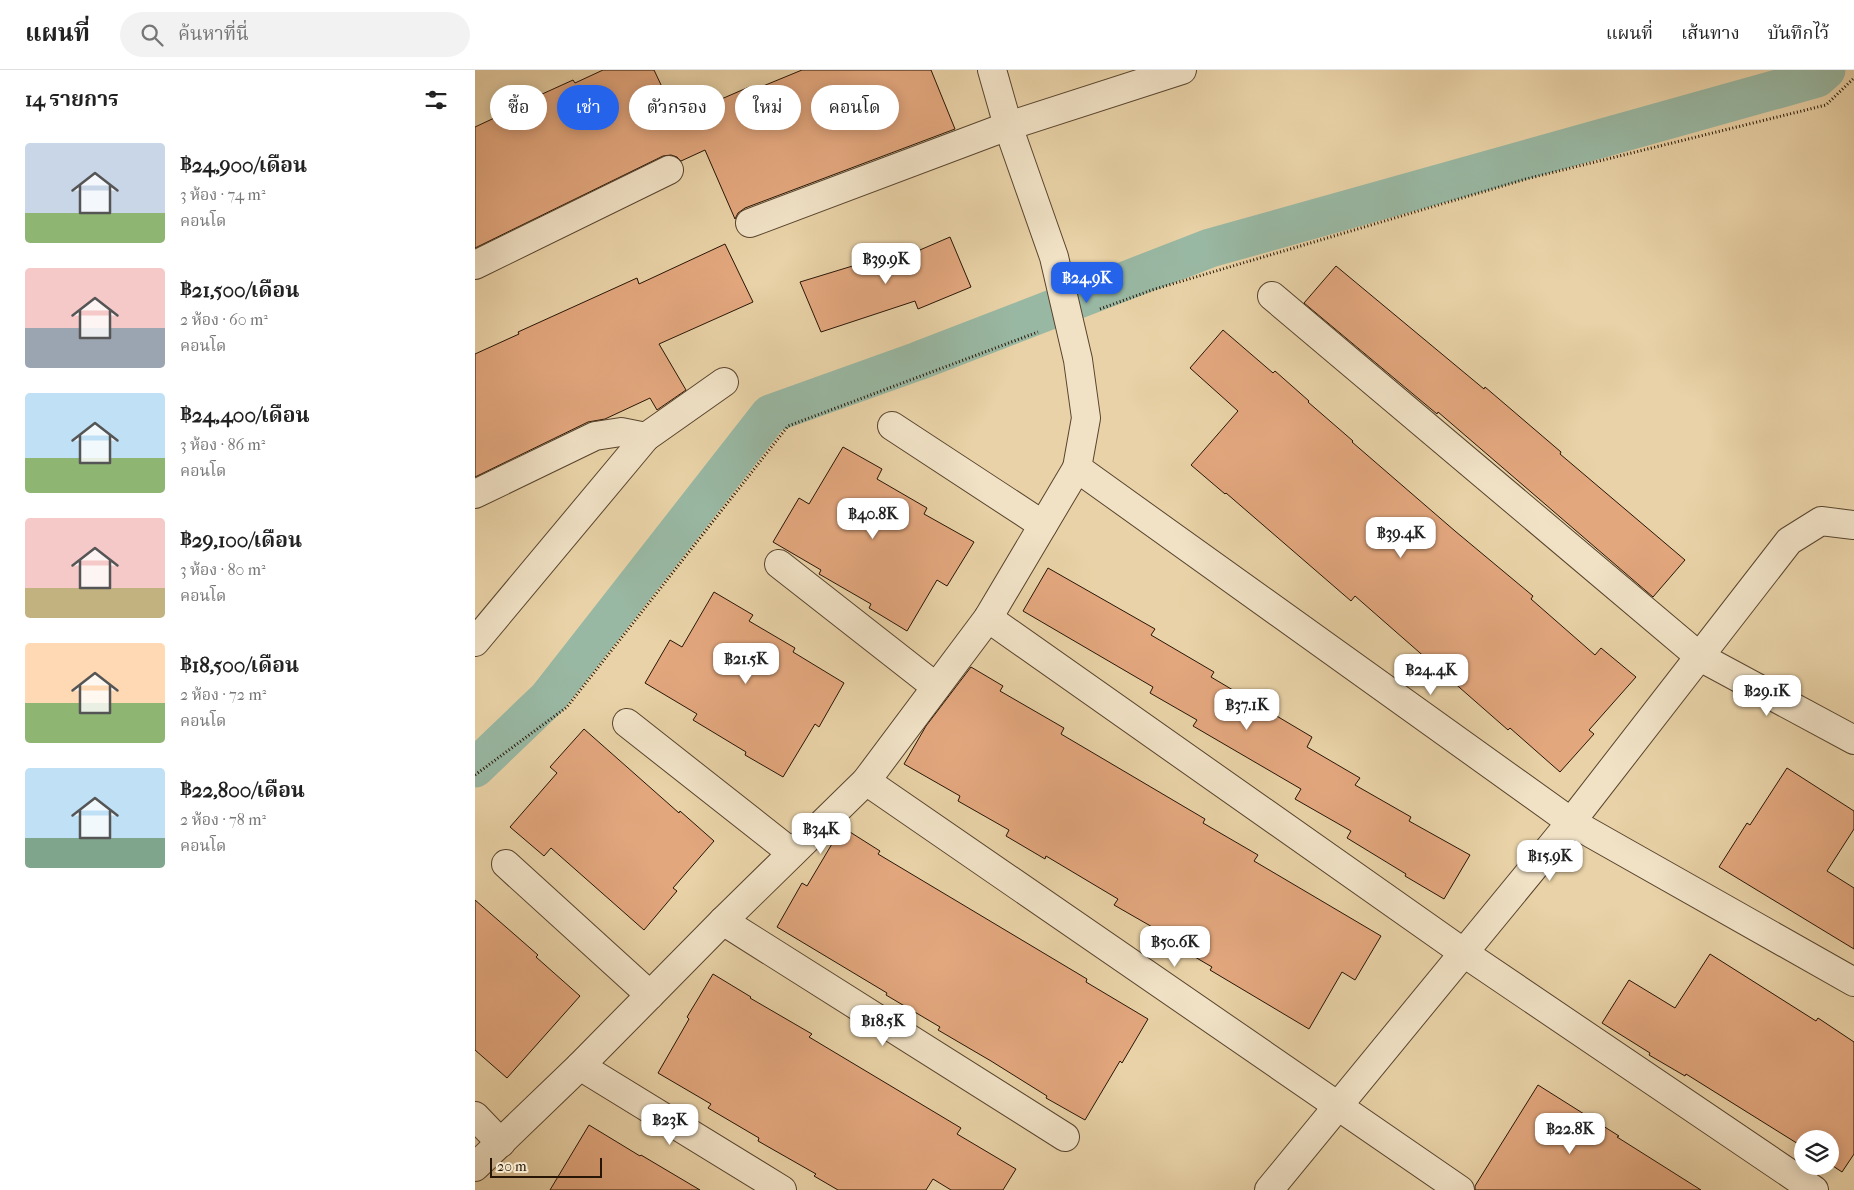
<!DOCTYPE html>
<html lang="th">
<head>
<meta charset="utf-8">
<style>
	:root { --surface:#fff; --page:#f2f2f2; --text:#222; --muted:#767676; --line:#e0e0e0; --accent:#2563eb }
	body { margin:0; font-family:"IM FELL French Canon","Noto Serif Thai",serif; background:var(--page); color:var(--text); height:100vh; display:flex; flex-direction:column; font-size:19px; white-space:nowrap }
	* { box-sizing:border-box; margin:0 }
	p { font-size:16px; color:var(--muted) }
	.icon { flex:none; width:28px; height:28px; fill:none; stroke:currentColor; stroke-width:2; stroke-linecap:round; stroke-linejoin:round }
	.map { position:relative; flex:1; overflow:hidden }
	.panel { display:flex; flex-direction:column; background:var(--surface); width:475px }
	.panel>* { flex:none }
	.banner { position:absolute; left:15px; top:15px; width:475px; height:45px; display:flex; gap:10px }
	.tools { position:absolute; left:1319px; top:1060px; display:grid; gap:10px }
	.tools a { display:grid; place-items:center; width:45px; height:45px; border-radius:50%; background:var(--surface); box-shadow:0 2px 12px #0003; font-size:25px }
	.scale { position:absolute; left:15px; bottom:12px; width:112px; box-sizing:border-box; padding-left:5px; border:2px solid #271505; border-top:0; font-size:14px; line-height:18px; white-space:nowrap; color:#271505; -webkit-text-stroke:4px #f1e2c6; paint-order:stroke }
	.price { position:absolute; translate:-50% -42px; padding:0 11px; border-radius:10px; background:#fff; color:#222; font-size:16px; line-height:32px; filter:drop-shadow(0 1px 2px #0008) }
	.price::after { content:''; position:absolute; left:50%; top:30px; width:15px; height:11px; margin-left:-8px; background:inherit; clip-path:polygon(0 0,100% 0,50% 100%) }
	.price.active { background:var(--accent); color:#fff }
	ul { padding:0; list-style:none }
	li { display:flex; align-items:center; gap:15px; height:125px; padding:0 25px }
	li span { display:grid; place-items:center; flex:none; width:140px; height:100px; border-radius:5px; color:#555 }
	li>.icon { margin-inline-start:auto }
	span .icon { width:60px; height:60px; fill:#fffc; stroke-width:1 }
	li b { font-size:21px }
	h2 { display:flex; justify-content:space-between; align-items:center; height:60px; padding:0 25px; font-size:21px }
	.tag { padding:0 18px; border-radius:22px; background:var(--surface); box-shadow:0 2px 12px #0003; font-size:18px; line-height:45px }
	.tag.active { background:var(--accent); color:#fff }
	header { display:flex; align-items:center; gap:30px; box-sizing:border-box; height:70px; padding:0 25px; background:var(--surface); border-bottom:1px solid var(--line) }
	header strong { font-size:24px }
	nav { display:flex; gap:28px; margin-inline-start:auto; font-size:18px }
	.search { width:350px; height:45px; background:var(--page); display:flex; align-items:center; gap:12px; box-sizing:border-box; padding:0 18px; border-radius:28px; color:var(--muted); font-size:19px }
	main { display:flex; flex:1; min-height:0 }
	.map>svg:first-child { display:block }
</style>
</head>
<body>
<header>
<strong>แผนที่</strong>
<div class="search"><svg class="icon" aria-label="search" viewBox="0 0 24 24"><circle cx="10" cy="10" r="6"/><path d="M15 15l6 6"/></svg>ค้นหาที่นี่</div>
<nav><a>แผนที่</a><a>เส้นทาง</a><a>บันทึกไว้</a></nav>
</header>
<main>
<section class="panel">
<h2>14 รายการ<svg class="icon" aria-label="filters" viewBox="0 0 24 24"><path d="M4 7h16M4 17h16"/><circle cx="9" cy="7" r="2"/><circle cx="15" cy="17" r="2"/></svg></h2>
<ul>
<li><span style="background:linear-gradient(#c9d6e8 70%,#8fb573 0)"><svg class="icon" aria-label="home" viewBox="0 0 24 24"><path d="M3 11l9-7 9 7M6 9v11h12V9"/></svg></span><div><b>฿24,900/เดือน</b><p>3 ห้อง · 74 m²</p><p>คอนโด</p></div></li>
<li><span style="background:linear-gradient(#f6c9c9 60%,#9aa5b1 0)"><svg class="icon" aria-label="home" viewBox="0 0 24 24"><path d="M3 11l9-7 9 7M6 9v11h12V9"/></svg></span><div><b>฿21,500/เดือน</b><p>2 ห้อง · 60 m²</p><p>คอนโด</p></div></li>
<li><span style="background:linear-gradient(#bfe0f5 65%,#8fb573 0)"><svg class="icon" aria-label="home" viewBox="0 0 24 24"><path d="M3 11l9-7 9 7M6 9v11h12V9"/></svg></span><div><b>฿24,400/เดือน</b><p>3 ห้อง · 86 m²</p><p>คอนโด</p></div></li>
<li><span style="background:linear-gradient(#f6c9c9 70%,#c2b280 0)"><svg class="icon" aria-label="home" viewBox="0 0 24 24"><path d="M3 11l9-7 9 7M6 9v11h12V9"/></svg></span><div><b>฿29,100/เดือน</b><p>3 ห้อง · 80 m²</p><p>คอนโด</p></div></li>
<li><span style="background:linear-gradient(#ffd9b3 60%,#8fb573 0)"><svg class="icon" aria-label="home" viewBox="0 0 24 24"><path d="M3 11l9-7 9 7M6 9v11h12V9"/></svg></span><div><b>฿18,500/เดือน</b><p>2 ห้อง · 72 m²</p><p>คอนโด</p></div></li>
<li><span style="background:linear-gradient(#bfe0f5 70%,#7fa58c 0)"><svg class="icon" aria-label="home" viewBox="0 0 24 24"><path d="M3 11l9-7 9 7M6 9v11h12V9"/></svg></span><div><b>฿22,800/เดือน</b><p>2 ห้อง · 78 m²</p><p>คอนโด</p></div></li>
</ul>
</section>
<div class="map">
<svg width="1379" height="1120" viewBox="0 0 1379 1120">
	<rect width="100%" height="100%" fill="#e9d2a7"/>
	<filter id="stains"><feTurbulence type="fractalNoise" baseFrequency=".004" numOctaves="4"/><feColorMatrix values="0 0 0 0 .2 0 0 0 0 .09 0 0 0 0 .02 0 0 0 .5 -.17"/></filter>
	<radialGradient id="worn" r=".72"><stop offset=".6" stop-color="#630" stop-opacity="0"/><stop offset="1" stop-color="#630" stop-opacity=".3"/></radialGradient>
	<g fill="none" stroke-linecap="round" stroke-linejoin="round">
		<path stroke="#99b8a3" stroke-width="39" d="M 0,698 L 73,628 L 295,344 L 443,291 L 735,178 L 1342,8 L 1351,0"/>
	</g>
	<g fill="#e3a77e" stroke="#271505">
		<path d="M 128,0 L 179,0 L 196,36 L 199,35 L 205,47 L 274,17 L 276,21 L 327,0 L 456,0 L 480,59 L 270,138 L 263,143 L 260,149 L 230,80 L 206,91 L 202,87 L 196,85 L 188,86 L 0,178 L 0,57 L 43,37 L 43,35 L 98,10 L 100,13 Z"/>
		<path d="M 475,167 L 496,217 L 443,239 L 440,231 L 346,262 L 325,212 L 407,187 L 410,195 Z"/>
		<path d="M 250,174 L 278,232 L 184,274 L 211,320 L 182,340 L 175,328 L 130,349 L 113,352 L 0,407 L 0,284 L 44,264 L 43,262 L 162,208 L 164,214 Z"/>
		<path d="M 861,196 L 1009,319 L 1010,317 L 1086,382 L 1085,384 L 1210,490 L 1178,527 L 963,342 L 962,344 L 829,233 Z"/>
		<path d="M 748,260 L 798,303 L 800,301 L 834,331 L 833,332 L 878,371 L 877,372 L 980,461 L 1058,526 L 1056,529 L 1120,585 L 1126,578 L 1161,607 L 1114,660 L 1119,664 L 1085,702 L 1035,658 L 1033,660 L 880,526 L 876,531 L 751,423 L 750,424 L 716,395 L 763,341 L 715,298 Z"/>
		<path d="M 368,377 L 407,399 L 402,409 L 452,438 L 449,444 L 499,472 L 472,516 L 462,510 L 432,561 L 394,538 L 396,534 L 344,504 L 346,500 L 298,472 L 324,428 L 334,434 Z"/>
		<path d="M 573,498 L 680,559 L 676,565 L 739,602 L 736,607 L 837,667 L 832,677 L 885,708 L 880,715 L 936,747 L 934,751 L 995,785 L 969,829 L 930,806 L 931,804 L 872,768 L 876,761 L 820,729 L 826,719 L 718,656 L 722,650 L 675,623 L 678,617 L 548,541 Z"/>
		<path d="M 239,522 L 278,545 L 274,551 L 320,578 L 318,582 L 369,613 L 344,657 L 340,654 L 308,707 L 270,685 L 271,682 L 218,650 L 222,644 L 170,613 L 195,570 L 207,577 Z"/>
		<path d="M 496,597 L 528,616 L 525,621 L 589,658 L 586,664 L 730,749 L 728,753 L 783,785 L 779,791 L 906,866 L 880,910 L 867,902 L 834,959 L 735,900 L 737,897 L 684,866 L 686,862 L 639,835 L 643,829 L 571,786 L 570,789 L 531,766 L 534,760 L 483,731 L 485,726 L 429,694 L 451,656 Z"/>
		<path d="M 109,659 L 204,743 L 205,741 L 239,771 L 198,818 L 202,821 L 169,860 L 76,778 L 69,786 L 35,757 L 82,703 L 75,697 Z"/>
		<path d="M 1312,698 L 1379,741 L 1379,759 L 1352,801 L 1379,818 L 1379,879 L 1244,797 L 1272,753 L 1275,755 Z"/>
		<path d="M 367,757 L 405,781 L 403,784 L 612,909 L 611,912 L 673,949 L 647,993 L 645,991 L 610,1050 L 571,1028 L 572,1026 L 516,991 L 463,960 L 465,957 L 411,925 L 412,923 L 302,857 L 327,813 L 332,816 Z"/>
		<path d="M 0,830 L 63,885 L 61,887 L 105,926 L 32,1008 L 0,980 Z"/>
		<path d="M 1235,884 L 1341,951 L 1343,948 L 1379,972 L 1379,1084 L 1367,1102 L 1355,1094 L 1355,1069 L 1328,1069 L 1328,1077 L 1211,1004 L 1210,1006 L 1174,985 L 1175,983 L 1127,953 L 1154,910 L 1200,938 Z"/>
		<path d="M 238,904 L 276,927 L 275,928 L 337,964 L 334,967 L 486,1058 L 482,1064 L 541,1099 L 528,1120 L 476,1120 L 458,1109 L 451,1120 L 363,1120 L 339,1106 L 341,1104 L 283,1071 L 284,1068 L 233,1038 L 236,1034 L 183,1003 L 214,949 L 212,947 Z"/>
		<path d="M 1063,1015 L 1144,1066 L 1142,1067 L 1226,1120 L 1000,1120 L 1000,1116 Z"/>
		<path d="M 114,1055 L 165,1086 L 166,1085 L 225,1120 L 75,1120 Z"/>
	</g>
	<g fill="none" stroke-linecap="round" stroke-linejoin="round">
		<defs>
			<g id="street">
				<path d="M 517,0 L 533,56 L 579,187 L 603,290 L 611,348 L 602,398 L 1096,752 L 1379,912"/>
				<path d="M 275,153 L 533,56 L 707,0"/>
				<path d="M 0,195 L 194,100"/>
				<path d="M 797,226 L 1225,587 L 1379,670"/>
				<path d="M 417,356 L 568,455"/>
				<path d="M 0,424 L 120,366 L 146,362 L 171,367"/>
				<path d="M 304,494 L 461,617"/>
				<path d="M 513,548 L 989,883 L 1339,1120"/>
				<path d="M 0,572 L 171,367 L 249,312"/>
				<path d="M 152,653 L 317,783"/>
				<path d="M 391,711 L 985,1120"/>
				<path d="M 31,794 L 175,925"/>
				<path d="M 248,851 L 590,1067"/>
				<path d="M 105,996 L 307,1120"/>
				<path d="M 0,1046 L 26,1073"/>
				<path d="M 0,1097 L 105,996 L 248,851 L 391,711 L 513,548 L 602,398"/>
				<path d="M 794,1120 L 1096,752 L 1314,471 L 1346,451 L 1379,455"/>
			</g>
		</defs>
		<use href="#street" stroke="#58442e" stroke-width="30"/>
		<g stroke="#271505" stroke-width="3" stroke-dasharray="1 2.5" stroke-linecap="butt">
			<path d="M 625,239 L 677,220 L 1051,109 L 1351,35 L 1379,8"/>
			<path d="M 0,705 L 92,637 L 313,356 L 563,262"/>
		</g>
		<use href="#street" stroke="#f1e2c6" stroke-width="28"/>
	</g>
	<rect width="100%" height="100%" filter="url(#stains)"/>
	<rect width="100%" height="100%" fill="url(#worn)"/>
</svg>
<div class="tools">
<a><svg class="icon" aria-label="layers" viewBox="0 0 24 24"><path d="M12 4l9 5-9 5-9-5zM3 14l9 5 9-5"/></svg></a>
</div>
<div class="scale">20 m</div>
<b class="price" style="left:411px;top:215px">฿39.9K</b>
<b class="price active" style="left:612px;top:234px">฿24.9K</b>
<b class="price" style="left:398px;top:470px">฿40.8K</b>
<b class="price" style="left:926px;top:489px">฿39.4K</b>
<b class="price" style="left:271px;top:615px">฿21.5K</b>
<b class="price" style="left:956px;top:626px">฿24.4K</b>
<b class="price" style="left:1292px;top:647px">฿29.1K</b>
<b class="price" style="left:772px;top:661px">฿37.1K</b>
<b class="price" style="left:346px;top:785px">฿34K</b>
<b class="price" style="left:1075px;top:812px">฿15.9K</b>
<b class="price" style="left:700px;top:898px">฿50.6K</b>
<b class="price" style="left:408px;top:977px">฿18.5K</b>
<b class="price" style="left:195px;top:1076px">฿23K</b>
<b class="price" style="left:1095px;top:1085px">฿22.8K</b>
<div class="banner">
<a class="tag">ซื้อ</a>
<a class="tag active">เช่า</a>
<a class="tag">ตัวกรอง</a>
<a class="tag">ใหม่</a>
<a class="tag">คอนโด</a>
</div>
</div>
</main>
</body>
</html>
